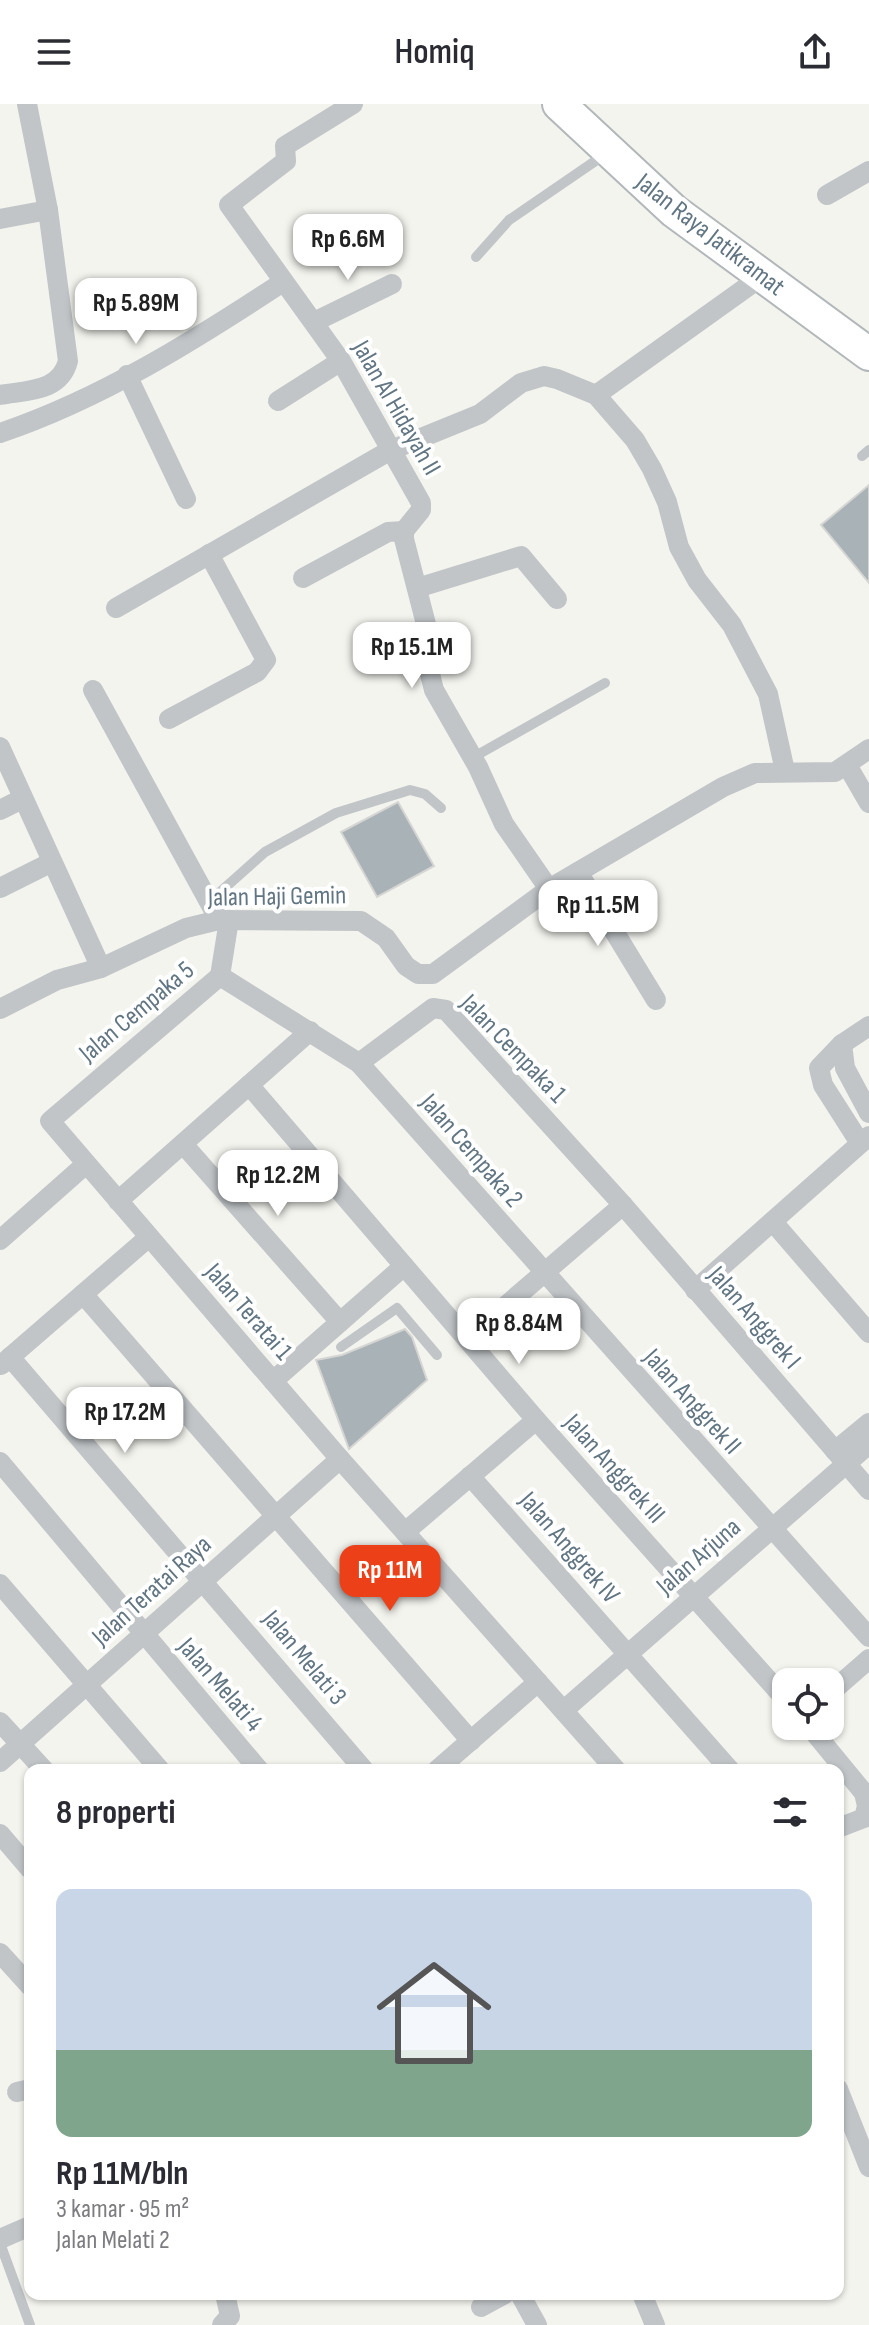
<!DOCTYPE html>
<html lang="id">
<head>
<meta charset="utf-8">
<style>
	:root { --surface:#fff; --page:#f2f2f3; --text:#2b2b33; --muted:#7c7c81; --line:#e1e1e2; --accent:#ec4018 }
	body { margin:0; font-family:"Sofia Sans Condensed",sans-serif; background:var(--page); color:var(--text); height:100vh; display:flex; flex-direction:column; font-size:30px; white-space:nowrap }
	* { box-sizing:border-box; margin:0 }
	p { font-size:26px; color:var(--muted) }
	.icon { flex:none; width:44px; height:44px; fill:none; stroke:currentColor; stroke-width:2; stroke-linecap:round; stroke-linejoin:round }
	.map { position:relative; flex:1; overflow:hidden }
	.panel { position:absolute; left:24px; top:1660px; width:820px; height:536px; display:flex; flex-direction:column; background:var(--surface); border-radius:16px; box-shadow:0 2px 6px #0004 }
	.panel>* { flex:none }
	.controls { position:absolute; left:772px; top:1564px; display:grid; gap:16px }
	.controls a { display:grid; place-items:center; width:72px; height:72px; border-radius:16px; background:var(--surface); box-shadow:0 2px 6px #0004; font-size:40px }
	.price { position:absolute; translate:-50% -68px; padding:0 18px; border-radius:16px; background:#fff; color:#222; font-size:26px; line-height:52px; filter:drop-shadow(0 2px 4px #0008) }
	.price::after { content:''; position:absolute; left:50%; top:48px; width:24px; height:18px; margin-left:-12px; background:inherit; clip-path:polygon(0 0,100% 0,50% 100%) }
	.price.active { background:var(--accent); color:#fff }
	ul { padding:0; list-style:none }
	li { display:grid; align-content:center; gap:16px; height:424px; padding:0 32px }
	li+li { border-top:2px solid var(--line) }
	li span { display:grid; place-items:center; height:248px; border-radius:16px; color:#555 }
	li>.icon { margin-inline-start:auto }
	span .icon { width:144px; height:144px; fill:#fffc; stroke-width:1 }
	li b { font-size:34px }
	h2 { display:flex; justify-content:space-between; align-items:center; height:96px; padding:0 32px; font-size:34px }
	header { display:flex; justify-content:space-between; align-items:center; height:104px; padding:0 32px; background:var(--surface); font-size:36px; font-weight:600 }
	.map>svg:first-child { display:block }
</style>
</head>
<body>
<header><svg class="icon" aria-label="menu" viewBox="0 0 24 24"><path d="M4 6h16M4 12h16M4 18h16"/></svg>Homiq<svg class="icon" aria-label="share" viewBox="0 0 24 24"><path d="M12 15V3M7 8l5-5 5 5M5 13v7h14v-7"/></svg></header>
<div class="map">
<svg width="869" height="2221" viewBox="0 0 869 2221">
	<rect width="100%" height="100%" fill="#f4f4ef"/>
	<g fill="#a9b2b6" stroke="#d5d5d3" stroke-width="2">
		<path d="M 869,381 L 869,479 L 821,421 Z"/>
		<path d="M 398,698 L 434,762 L 377,793 L 341,728 Z"/>
		<path d="M 405,1225 L 412,1233 L 427,1276 L 349,1345 L 316,1256 L 342,1251 Z"/>
	</g>
	<g fill="none" stroke-linecap="round" stroke-linejoin="round">
		<defs>
			<path id="primary" d="M 559,0 L 674,107 L 869,250"/>
		</defs>
		<use href="#primary" stroke="#b2b7ba" stroke-width="36"/>
		<g stroke="#c1c5c8" stroke-width="10">
			<path d="M 476,153 L 509,116 L 607,49"/>
			<path d="M 862,352 L 869,346"/>
			<path d="M 472,654 L 605,579"/>
			<path d="M 210,797 L 265,748 L 336,709 L 410,686 L 425,690 L 441,704"/>
			<path d="M 341,1243 L 397,1204 L 437,1251"/>
			<path d="M 0,2139 L 30,2221"/>
		</g>
		<g stroke="#c1c5c8" stroke-width="20">
			<path d="M 353,0 L 285,42 L 286,57 L 229,101 L 341,257 L 421,399 L 421,406 L 404,427 L 404,435 L 427,524 L 429,566 L 434,586 L 478,663 L 504,720 L 549,785"/>
			<path d="M 827,91 L 869,67"/>
			<path d="M 0,115 L 48,106"/>
			<path d="M 314,218 L 392,180"/>
			<path d="M 127,271 L 186,395"/>
			<path d="M 0,291 C 28,286 60,288 68,257 L 48,106 L 27,0"/>
			<path d="M 596,291 L 761,173"/>
			<path d="M 278,297 L 341,257"/>
			<path d="M 0,329 C 101,295 195,236 283,178"/>
			<path d="M 303,474 L 388,428 L 404,427"/>
			<path d="M 417,484 L 521,452 L 557,495"/>
			<path d="M 116,504 L 389,347 L 480,310 L 521,279 L 544,272 L 557,275 L 596,291 L 635,336 L 652,365 L 667,398 L 679,443 L 697,476 L 732,521 L 768,590 L 785,667"/>
			<path d="M 93,586 L 219,816"/>
			<path d="M 169,615 L 257,568 L 266,556 L 209,450"/>
			<path d="M 0,643 L 101,864"/>
			<path d="M 847,661 L 869,699"/>
			<path d="M 0,706 L 22,695"/>
			<path d="M 578,768 L 656,896"/>
			<path d="M 0,784 L 52,758"/>
			<path d="M 220,872 L 229,816"/>
			<path d="M 0,905 L 57,876 L 101,864 L 186,824 L 219,816 L 361,817 L 386,834 L 406,862 L 418,870 L 433,870 L 549,785 L 723,683 L 755,669 L 835,668 L 869,645"/>
			<path d="M 842,940 L 845,964 L 869,1009"/>
			<path d="M 359,959 L 869,1533"/>
			<path d="M 249,981 L 538,1318 L 786,1596"/>
			<path d="M 860,1039 L 823,981 L 819,964 L 842,940 L 869,922"/>
			<path d="M 183,1040 L 340,1218"/>
			<path d="M 118,1097 L 310,927"/>
			<path d="M 773,1118 L 869,1229"/>
			<path d="M 0,1136 L 86,1060"/>
			<path d="M 695,1186 L 869,1032"/>
			<path d="M 83,1190 L 471,1637"/>
			<path d="M 467,1235 L 623,1101"/>
			<path d="M 10,1253 L 364,1666"/>
			<path d="M 1,1261 L 149,1133"/>
			<path d="M 273,1277 L 404,1162"/>
			<path d="M 835,1347 L 869,1319"/>
			<path d="M 0,1358 L 259,1666"/>
			<path d="M 470,1372 L 730,1666"/>
			<path d="M 405,1428 L 536,1316"/>
			<path d="M 0,1480 L 160,1666"/>
			<path d="M 830,1589 L 869,1555"/>
			<path d="M 564,1606 L 869,1340"/>
			<path d="M 0,1618 L 44,1666"/>
			<path d="M 809,1622 L 864,1689 L 867,1702 L 864,1714 L 838,1724"/>
			<path d="M 0,1658 L 340,1355"/>
			<path d="M 437,1666 L 538,1578"/>
			<path d="M 616,1666 L 340,1355 L 50,1017 L 220,872 L 359,959 L 433,904 L 446,906 L 623,1101 L 869,1386"/>
			<path d="M 0,1730 L 30,1765"/>
			<path d="M 0,1849 L 30,1882"/>
			<path d="M 838,1985 L 869,2063"/>
			<path d="M 17,1988 L 30,1985"/>
			<path d="M 0,2135 L 30,2122"/>
			<path d="M 520,2190 L 537,2221"/>
			<path d="M 642,2190 L 655,2221"/>
			<path d="M 481,2203 L 505,2190"/>
			<path d="M 222,2221 L 230,2212 L 225,2190"/>
		</g>
		<use href="#primary" stroke="#fff" stroke-width="32"/>
	</g>
	<g text-anchor="middle" dominant-baseline="central" stroke-width="8" stroke-linejoin="round" paint-order="stroke">
		<g font-size="26" fill="#617582" stroke="#fff">
			<text transform="translate(710 131) rotate(38)">Jalan Raya Jatikramat</text>
			<text transform="translate(396 304) rotate(60)">Jalan Al Hidayah II</text>
			<text transform="translate(277 793) rotate(-1)">Jalan Haji Gemin</text>
			<text transform="translate(137 908) rotate(-40)">Jalan Cempaka 5</text>
			<text transform="translate(513 945) rotate(46)">Jalan Cempaka 1</text>
			<text transform="translate(471 1047) rotate(49)">Jalan Cempaka 2</text>
			<text transform="translate(248 1208) rotate(49)">Jalan Teratai 1</text>
			<text transform="translate(754 1214) rotate(49)">Jalan Anggrek I</text>
			<text transform="translate(692 1298) rotate(48)">Jalan Anggrek II</text>
			<text transform="translate(614 1365) rotate(48)">Jalan Anggrek III</text>
			<text transform="translate(569 1444) rotate(49)">Jalan Anggrek IV</text>
			<text transform="translate(699 1453) rotate(-41)">Jalan Arjuna</text>
			<text transform="translate(152 1487) rotate(-42)">Jalan Teratai Raya</text>
			<text transform="translate(304 1554) rotate(50)">Jalan Melati 3</text>
			<text transform="translate(220 1581) rotate(49)">Jalan Melati 4</text>
		</g>
	</g>
</svg>
<div class="controls">
<a><svg class="icon" aria-label="locate" viewBox="0 0 24 24"><circle cx="12" cy="12" r="6"/><path d="M12 2v4M12 18v4M2 12h4M18 12h4"/></svg></a>
</div>
<b class="price" style="left:348px;top:178px">Rp 6.6M</b>
<b class="price" style="left:136px;top:242px">Rp 5.89M</b>
<b class="price" style="left:412px;top:586px">Rp 15.1M</b>
<b class="price" style="left:598px;top:844px">Rp 11.5M</b>
<b class="price" style="left:278px;top:1114px">Rp 12.2M</b>
<b class="price" style="left:519px;top:1262px">Rp 8.84M</b>
<b class="price" style="left:125px;top:1351px">Rp 17.2M</b>
<b class="price active" style="left:390px;top:1509px">Rp 11M</b>
<section class="panel">
<h2>8 properti<svg class="icon" aria-label="filters" viewBox="0 0 24 24"><path d="M4 7h16M4 17h16"/><circle cx="9" cy="7" r="2"/><circle cx="15" cy="17" r="2"/></svg></h2>
<ul>
<li><span style="background:linear-gradient(#c9d6e8 65%,#7fa58c 0)"><svg class="icon" aria-label="home" viewBox="0 0 24 24"><path d="M3 11l9-7 9 7M6 9v11h12V9"/></svg></span><div><b>Rp 11M/bln</b><p>3 kamar · 95 m²</p><p>Jalan Melati 2</p></div></li>
</ul>
</section>
</div>
</body>
</html>
